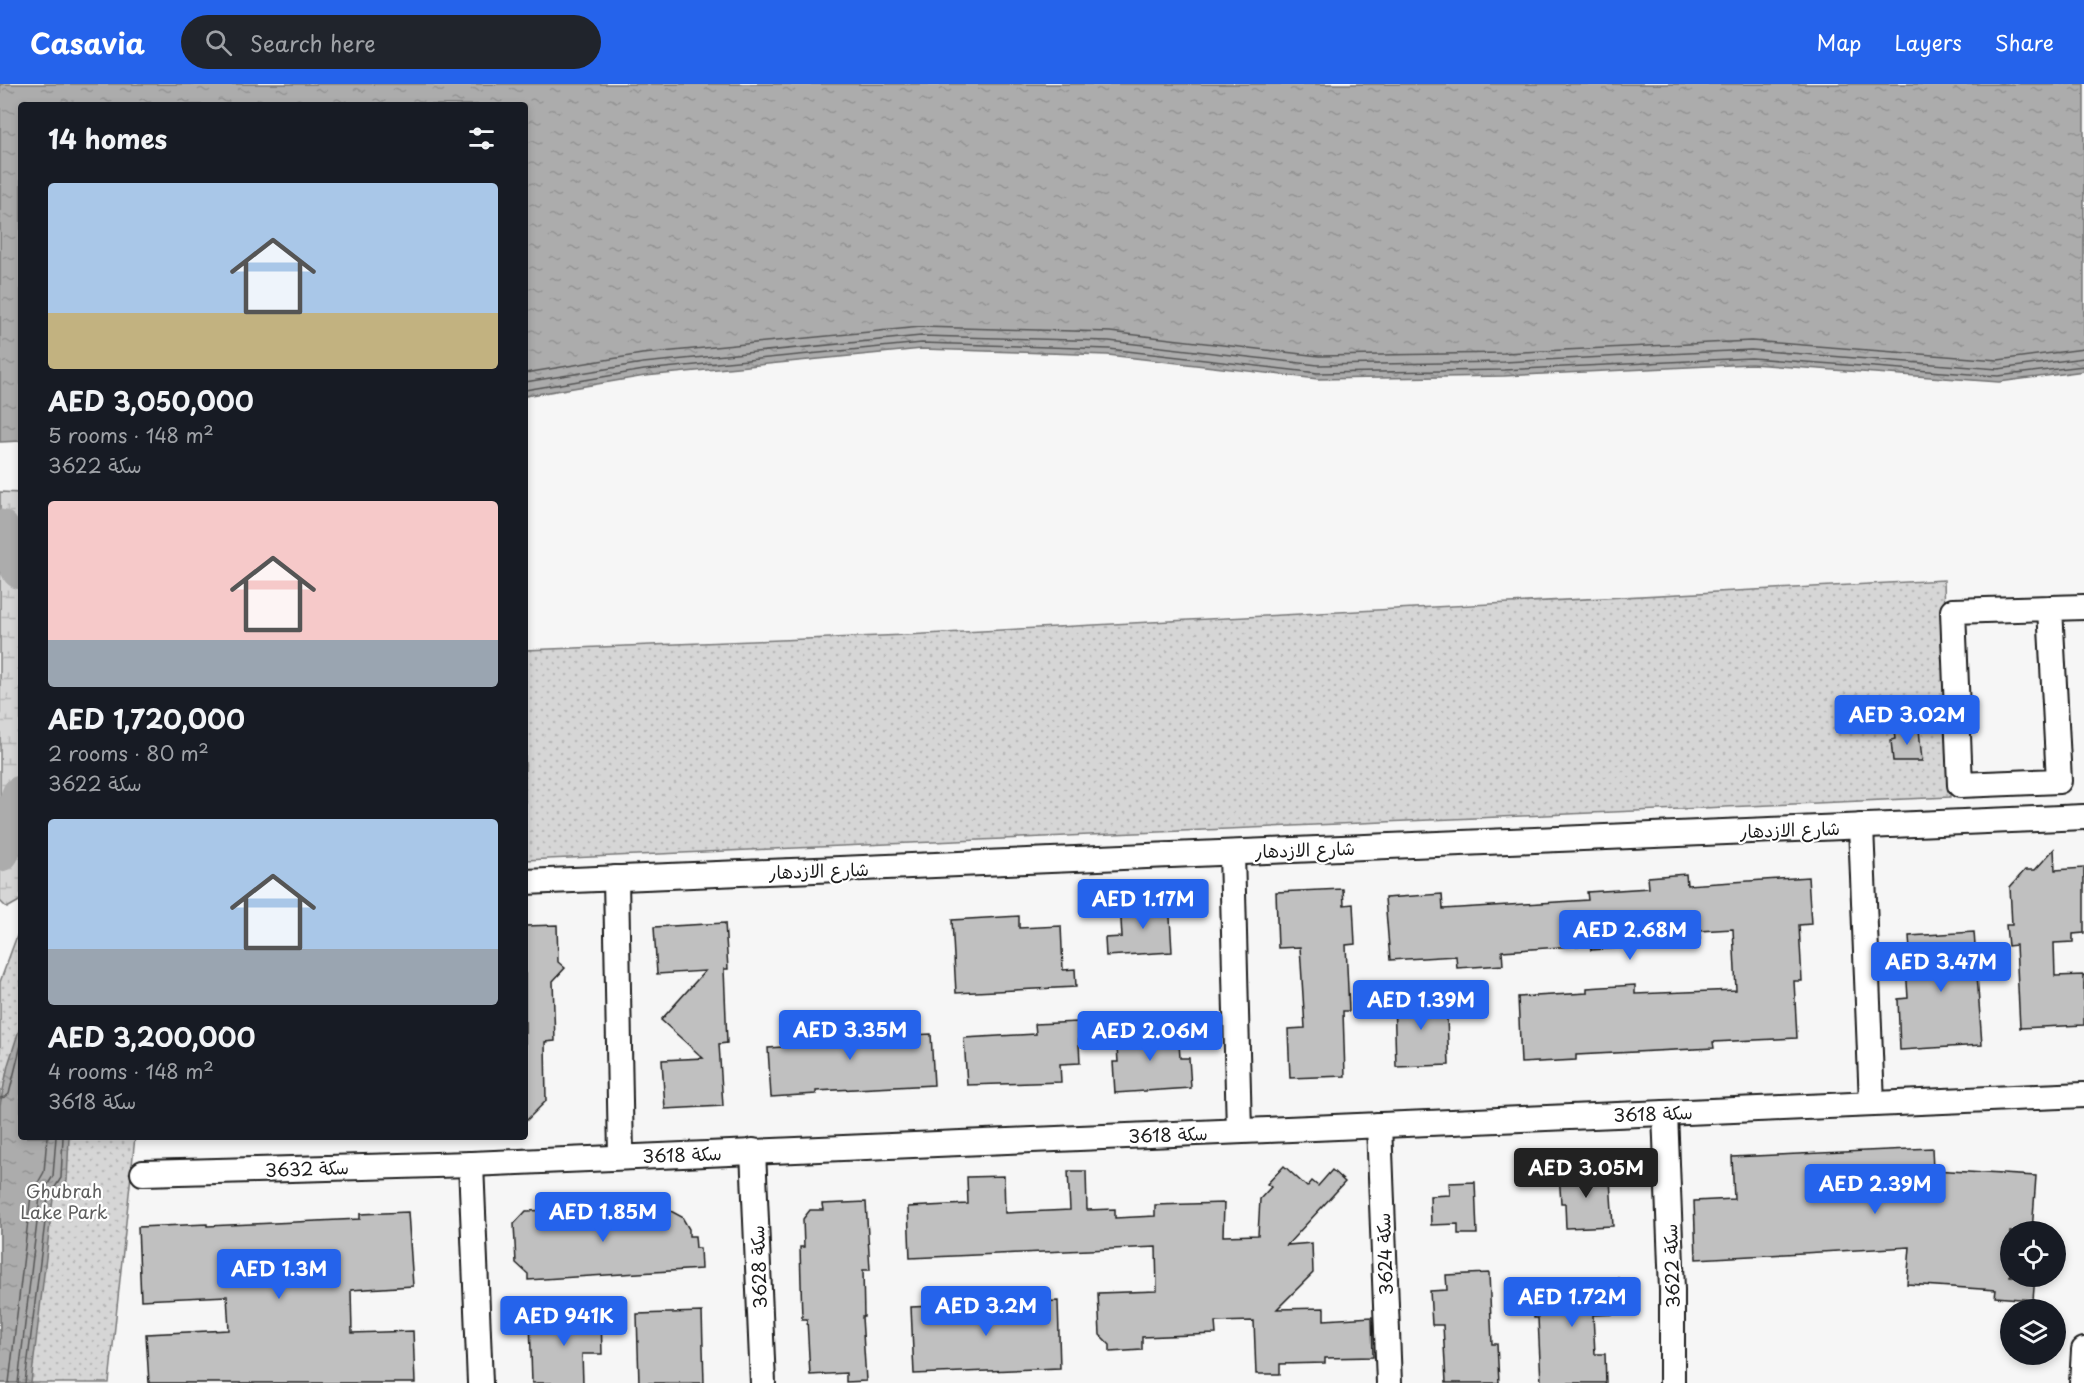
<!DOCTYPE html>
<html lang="en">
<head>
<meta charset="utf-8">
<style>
	:root { --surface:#171b24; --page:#20242c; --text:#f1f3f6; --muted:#9ea1a6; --accent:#2563eb }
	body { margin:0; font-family:"Playpen Sans","Playpen Sans Arabic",sans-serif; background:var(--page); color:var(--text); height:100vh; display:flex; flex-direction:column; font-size:22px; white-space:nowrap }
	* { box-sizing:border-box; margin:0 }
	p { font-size:20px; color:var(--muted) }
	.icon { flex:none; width:33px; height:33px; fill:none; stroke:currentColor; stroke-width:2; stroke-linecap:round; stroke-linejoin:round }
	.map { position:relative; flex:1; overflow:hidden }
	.sheet { position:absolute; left:18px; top:18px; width:510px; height:1038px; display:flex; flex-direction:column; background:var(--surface); border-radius:6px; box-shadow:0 3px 9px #0003 }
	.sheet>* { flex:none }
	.tools { position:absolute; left:2000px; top:1137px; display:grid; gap:12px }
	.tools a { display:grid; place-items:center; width:66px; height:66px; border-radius:50%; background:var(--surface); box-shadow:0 3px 9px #0003; font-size:30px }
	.price { position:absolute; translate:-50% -51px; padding:0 14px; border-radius:6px; background:var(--accent); color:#fff; font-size:20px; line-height:39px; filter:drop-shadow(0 2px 3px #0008) }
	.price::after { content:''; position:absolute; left:50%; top:36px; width:18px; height:14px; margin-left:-9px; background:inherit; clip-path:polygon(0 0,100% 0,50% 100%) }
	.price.selected { background:#222; color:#fff }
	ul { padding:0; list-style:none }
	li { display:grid; align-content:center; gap:12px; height:318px; padding:0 30px }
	li span { display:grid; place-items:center; height:186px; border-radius:6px; color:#555 }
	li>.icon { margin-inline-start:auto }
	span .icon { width:108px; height:108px; fill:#fffc; stroke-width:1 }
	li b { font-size:26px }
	h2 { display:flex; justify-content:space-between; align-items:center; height:72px; padding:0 30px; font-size:26px }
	header { display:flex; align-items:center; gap:36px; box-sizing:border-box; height:84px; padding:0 30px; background:var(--accent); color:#fff }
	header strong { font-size:28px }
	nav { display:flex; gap:33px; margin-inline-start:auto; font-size:21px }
	.search { width:420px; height:54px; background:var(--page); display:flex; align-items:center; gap:15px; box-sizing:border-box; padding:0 21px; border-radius:33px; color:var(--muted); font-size:22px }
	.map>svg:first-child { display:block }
</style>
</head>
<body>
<header>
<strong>Casavia</strong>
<div class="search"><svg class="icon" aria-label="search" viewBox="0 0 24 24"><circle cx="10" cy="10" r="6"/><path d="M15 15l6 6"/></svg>Search here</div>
<nav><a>Map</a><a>Layers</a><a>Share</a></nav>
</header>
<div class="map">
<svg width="2084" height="1299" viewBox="0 0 2084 1299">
	<defs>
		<pattern id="wetland-marsh" width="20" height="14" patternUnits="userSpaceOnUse" patternTransform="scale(1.5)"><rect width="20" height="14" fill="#d6d6d6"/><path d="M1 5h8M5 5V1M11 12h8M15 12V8" fill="none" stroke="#b7b7b7"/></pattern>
		<pattern id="park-dots" width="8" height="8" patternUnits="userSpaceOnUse" patternTransform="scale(1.5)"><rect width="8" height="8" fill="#d6d6d6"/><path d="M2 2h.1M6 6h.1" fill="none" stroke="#b7b7b7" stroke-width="1.8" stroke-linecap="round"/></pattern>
		<pattern id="water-ripples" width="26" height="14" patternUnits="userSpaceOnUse" patternTransform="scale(1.5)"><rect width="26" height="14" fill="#acacac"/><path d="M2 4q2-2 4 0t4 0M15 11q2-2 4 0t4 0" fill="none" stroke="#939393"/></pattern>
	</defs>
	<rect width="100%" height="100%" fill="#f6f6f6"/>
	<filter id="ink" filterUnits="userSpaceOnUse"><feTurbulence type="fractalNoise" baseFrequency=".0167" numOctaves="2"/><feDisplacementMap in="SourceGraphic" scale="12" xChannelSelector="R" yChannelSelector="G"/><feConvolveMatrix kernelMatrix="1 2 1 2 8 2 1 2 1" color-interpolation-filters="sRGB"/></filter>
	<g filter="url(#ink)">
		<path fill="url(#wetland-marsh)" stroke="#797979" stroke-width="1.5" d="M 0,408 L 21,409 L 21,816 L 7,824 L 0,817 Z"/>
		<g fill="url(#park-dots)" stroke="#797979" stroke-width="1.5">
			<path d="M 1944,496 L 1950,713 L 525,776 L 525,566 L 906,551 Z"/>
			<path d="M 21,841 L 21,1053 L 135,1053 L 109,1299 L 0,1299 L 0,898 Z"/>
		</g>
		<g fill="url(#water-ripples)" stroke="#727272" stroke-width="1.5">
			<path d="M 0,0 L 2084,0 L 2084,287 L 1999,298 L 1751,280 L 1504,292 L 1318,295 L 1108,271 L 922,265 L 645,292 L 525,312 L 525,21 L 21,21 L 21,357 L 0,358 Z"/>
			<path d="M 21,940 L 21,1053 L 69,1053 L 67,1097 L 53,1115 L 31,1299 L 0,1299 L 0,1021 L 8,981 Z"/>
		</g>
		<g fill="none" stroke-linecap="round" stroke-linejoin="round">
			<g stroke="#565656" stroke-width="1.5">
				<path d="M 525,289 L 642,270 L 921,243 L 1110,248 L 1319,272 L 1504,269 L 1751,257 L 1998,276 L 2084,265"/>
				<path d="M 525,298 L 643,279 L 921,252 L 1109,257 L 1318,281 L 1504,278 L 1751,266 L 1998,285 L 2084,274"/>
				<path d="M 525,306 L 644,286 L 922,259 L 1109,265 L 1318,289 L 1504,286 L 1751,274 L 1998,292 L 2084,282"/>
				<path d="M 0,1014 L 5,1013 L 9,1010 L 21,961"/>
				<path d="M 9,1299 L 31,1111 L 44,1088 L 47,1053"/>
				<path d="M 18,1299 L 40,1113 L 53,1092 L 56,1053"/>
				<path d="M 25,1299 L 48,1114 L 61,1094 L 63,1053"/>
			</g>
			<g stroke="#acacac" stroke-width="39">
				<path d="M 0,445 L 21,486"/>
				<path d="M 0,768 L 21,711"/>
			</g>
		</g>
		<g fill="#c0c0c0" stroke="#1c1c1c" stroke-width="1.5">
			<path d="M 1919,645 L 1922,677 L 1893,677 L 1891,656 L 1895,655 L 1894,647 Z"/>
			<path d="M 2054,765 L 2055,786 L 2084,784 L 2084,849 L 2073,850 L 2073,858 L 2054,859 L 2055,892 L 2084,891 L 2084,941 L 2020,944 L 2016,861 L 2008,862 L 2006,841 L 2012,841 L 2010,803 L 2025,786 L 2035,786 Z"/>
			<path d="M 1686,790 L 1687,801 L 1808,793 L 1811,840 L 1799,841 L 1802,897 L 1794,897 L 1797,954 L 1713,958 L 1714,964 L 1576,971 L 1576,976 L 1521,979 L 1518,913 L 1587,909 L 1587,904 L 1635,901 L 1635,910 L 1736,906 L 1733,845 L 1699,847 L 1700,855 L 1633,859 L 1634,863 L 1591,866 L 1590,861 L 1502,867 L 1503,881 L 1457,884 L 1456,872 L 1390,876 L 1385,814 L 1442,810 L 1443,825 L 1588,816 L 1587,808 L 1649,804 L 1648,793 Z"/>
			<path d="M 1343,805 L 1344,821 L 1353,820 L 1355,860 L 1346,861 L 1349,927 L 1343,927 L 1345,992 L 1290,994 L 1288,945 L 1305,944 L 1300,863 L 1278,864 L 1276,808 Z"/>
			<path d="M 1169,816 L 1172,868 L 1106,872 L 1105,854 L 1122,853 L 1120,819 Z"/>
			<path d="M 1019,832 L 1019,844 L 1061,842 L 1063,886 L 1075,885 L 1076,903 L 956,909 L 952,836 Z"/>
			<path d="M 725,839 L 728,885 L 724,885 L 727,959 L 719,960 L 723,1022 L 665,1025 L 662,976 L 703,974 L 661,936 L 705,887 L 657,890 L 654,843 Z"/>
			<path d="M 557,841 L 558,878 L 565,884 L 553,897 L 555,957 L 545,958 L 546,1017 L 525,1038 L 525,842 Z"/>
			<path d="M 1974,848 L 1982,961 L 1900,966 L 1898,915 L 1908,914 L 1905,866 L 1910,866 L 1909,852 Z"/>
			<path d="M 1446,911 L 1449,981 L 1396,983 L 1394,913 Z"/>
			<path d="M 852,930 L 853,954 L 931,950 L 934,1001 L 816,1007 L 816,1010 L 771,1013 L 768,964 L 813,961 L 812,932 Z"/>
			<path d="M 1078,938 L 1080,979 L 1060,980 L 1061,998 L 967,1001 L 964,954 L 1036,950 L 1035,940 Z"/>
			<path d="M 1178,944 L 1180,974 L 1189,974 L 1191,1004 L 1115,1009 L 1113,978 L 1118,978 L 1116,948 Z"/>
			<path d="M 1932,1064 L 1933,1086 L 2036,1092 L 2032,1148 L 2010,1148 L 2010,1192 L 2035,1192 L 2033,1216 L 1995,1213 L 1996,1206 L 1907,1200 L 1910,1163 L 1696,1175 L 1694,1117 L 1734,1115 L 1732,1073 Z"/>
			<path d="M 1284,1082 L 1307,1103 L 1312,1097 L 1318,1102 L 1332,1086 L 1345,1098 L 1287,1161 L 1312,1159 L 1313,1189 L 1277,1225 L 1324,1224 L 1324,1236 L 1372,1233 L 1373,1273 L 1325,1274 L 1325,1279 L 1280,1280 L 1280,1290 L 1256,1290 L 1254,1237 L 1215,1238 L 1216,1250 L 1142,1253 L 1142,1266 L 1110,1268 L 1110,1261 L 1100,1251 L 1098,1209 L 1157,1207 L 1156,1163 L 910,1174 L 908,1123 L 968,1120 L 967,1093 L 1004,1092 L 1005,1129 L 1070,1126 L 1068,1087 L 1086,1087 L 1087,1126 L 1115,1125 L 1115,1134 L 1155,1132 L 1155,1121 L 1224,1119 L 1223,1152 L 1258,1151 L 1260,1115 L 1271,1103 L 1267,1100 Z"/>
			<path d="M 1587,1083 L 1588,1087 L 1597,1087 L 1598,1096 L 1610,1096 L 1613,1142 L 1566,1144 L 1565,1119 L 1561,1119 L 1559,1089 L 1570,1088 L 1569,1084 Z"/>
			<path d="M 1475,1098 L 1477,1150 L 1458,1150 L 1458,1140 L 1431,1141 L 1430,1112 L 1450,1111 L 1449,1099 Z"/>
			<path d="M 866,1118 L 870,1186 L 863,1186 L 864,1233 L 862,1233 L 866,1297 L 846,1298 L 846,1289 L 810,1291 L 807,1235 L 802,1235 L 800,1163 L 804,1163 L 803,1135 L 810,1126 L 823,1126 L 822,1120 Z"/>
			<path d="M 633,1123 L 634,1127 L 669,1126 L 682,1133 L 689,1145 L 689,1152 L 695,1152 L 696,1164 L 700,1164 L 701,1185 L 528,1196 L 528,1190 L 516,1179 L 514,1140 L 526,1127 Z"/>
			<path d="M 408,1128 L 413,1202 L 351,1206 L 352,1249 L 413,1247 L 415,1299 L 149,1299 L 146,1250 L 229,1246 L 227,1212 L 141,1216 L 138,1143 L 207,1140 L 207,1142 L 360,1135 L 360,1130 Z"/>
			<path d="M 1489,1189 L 1492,1260 L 1497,1260 L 1499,1299 L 1446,1299 L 1443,1241 L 1432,1241 L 1430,1207 L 1447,1206 L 1446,1191 Z"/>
			<path d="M 1618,1194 L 1620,1230 L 1593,1231 L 1595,1270 L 1605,1270 L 1606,1299 L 1541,1299 L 1538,1234 L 1534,1234 L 1532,1198 Z"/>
			<path d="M 1058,1217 L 1060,1284 L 914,1290 L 911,1223 Z"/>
			<path d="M 702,1228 L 704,1299 L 639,1299 L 637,1230 Z"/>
			<path d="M 601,1230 L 602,1270 L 582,1270 L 583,1299 L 532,1299 L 530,1236 L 561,1235 L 561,1231 Z"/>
		</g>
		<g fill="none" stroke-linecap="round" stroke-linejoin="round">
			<defs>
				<g id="minor">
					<path d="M 2050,524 L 2059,697 L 1960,701 L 1953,527 L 2084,523"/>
					<path d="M 1861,742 L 1872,1020"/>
					<path d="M 1232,769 L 1239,1047"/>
					<path d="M 616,794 L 621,1073"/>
					<path d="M 525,798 L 2084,733"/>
					<path d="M 1665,1029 L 1672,1206 L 1672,1299"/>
					<path d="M 1379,1041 L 1389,1299"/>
					<path d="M 753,1067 L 763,1299"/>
					<path d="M 471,1080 L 480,1299"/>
					<path d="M 143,1089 L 471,1080 L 2084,1011"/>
					<path d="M 2082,1299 L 2084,1266"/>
				</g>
			</defs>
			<use href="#minor" stroke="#1c1c1c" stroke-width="28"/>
			<use href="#minor" stroke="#fff" stroke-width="24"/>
		</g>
	</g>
	<g text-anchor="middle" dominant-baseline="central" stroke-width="4.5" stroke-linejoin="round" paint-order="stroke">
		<g font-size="18" fill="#1c1c1c" stroke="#fff">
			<text transform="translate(1790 745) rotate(-2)">شارع الازدهار</text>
			<text transform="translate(1305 765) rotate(-2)">شارع الازدهار</text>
			<text transform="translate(819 786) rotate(-2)">شارع الازدهار</text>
			<text transform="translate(1653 1029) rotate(-2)">سكة 3618</text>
			<text transform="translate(1168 1050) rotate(-2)">سكة 3618</text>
			<text transform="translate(682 1070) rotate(-2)">سكة 3618</text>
			<text transform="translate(307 1084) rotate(-2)">سكة 3632</text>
			<text transform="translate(1384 1170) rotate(-92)">سكة 3624</text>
			<text transform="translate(1671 1182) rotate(-92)">سكة 3622</text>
			<text transform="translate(758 1183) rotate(-92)">سكة 3628</text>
		</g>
		<g font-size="18" fill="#5d5d5d" stroke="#fff">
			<text x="64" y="1106">Ghubrah<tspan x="64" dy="21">Lake Park</tspan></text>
		</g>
	</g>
</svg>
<div class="tools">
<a><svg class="icon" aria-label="locate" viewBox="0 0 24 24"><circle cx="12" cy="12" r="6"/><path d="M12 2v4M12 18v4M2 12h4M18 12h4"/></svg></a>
<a><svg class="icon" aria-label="layers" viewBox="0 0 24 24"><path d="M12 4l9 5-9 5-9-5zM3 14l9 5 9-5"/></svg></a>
</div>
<b class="price" style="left:1907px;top:662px">AED 3.02M</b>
<b class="price" style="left:1143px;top:846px">AED 1.17M</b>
<b class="price" style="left:1630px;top:877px">AED 2.68M</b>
<b class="price" style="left:1941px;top:909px">AED 3.47M</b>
<b class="price" style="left:1421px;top:947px">AED 1.39M</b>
<b class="price" style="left:850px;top:977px">AED 3.35M</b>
<b class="price" style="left:1150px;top:978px">AED 2.06M</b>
<b class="price selected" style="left:1586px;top:1115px">AED 3.05M</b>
<b class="price" style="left:1875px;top:1131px">AED 2.39M</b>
<b class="price" style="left:603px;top:1159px">AED 1.85M</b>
<b class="price" style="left:279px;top:1216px">AED 1.3M</b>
<b class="price" style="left:1572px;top:1244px">AED 1.72M</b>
<b class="price" style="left:986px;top:1253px">AED 3.2M</b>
<b class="price" style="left:564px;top:1263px">AED 941K</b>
<section class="sheet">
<h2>14 homes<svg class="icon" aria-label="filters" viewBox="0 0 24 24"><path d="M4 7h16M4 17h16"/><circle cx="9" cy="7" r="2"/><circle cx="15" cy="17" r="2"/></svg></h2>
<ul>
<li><span style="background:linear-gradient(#a9c7e8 70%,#c2b280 0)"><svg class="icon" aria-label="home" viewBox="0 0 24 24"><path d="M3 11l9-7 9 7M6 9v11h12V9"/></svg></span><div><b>AED 3,050,000</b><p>5 rooms · 148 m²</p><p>سكة 3622</p></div></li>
<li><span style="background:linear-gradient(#f6c9c9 75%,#9aa5b1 0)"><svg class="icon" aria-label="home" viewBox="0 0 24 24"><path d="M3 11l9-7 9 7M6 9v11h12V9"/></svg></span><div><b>AED 1,720,000</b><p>2 rooms · 80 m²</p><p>سكة 3622</p></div></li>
<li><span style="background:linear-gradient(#a9c7e8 70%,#9aa5b1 0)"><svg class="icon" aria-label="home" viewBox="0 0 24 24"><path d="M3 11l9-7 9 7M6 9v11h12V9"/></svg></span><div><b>AED 3,200,000</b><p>4 rooms · 148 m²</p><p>سكة 3618</p></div></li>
</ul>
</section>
</div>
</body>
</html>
